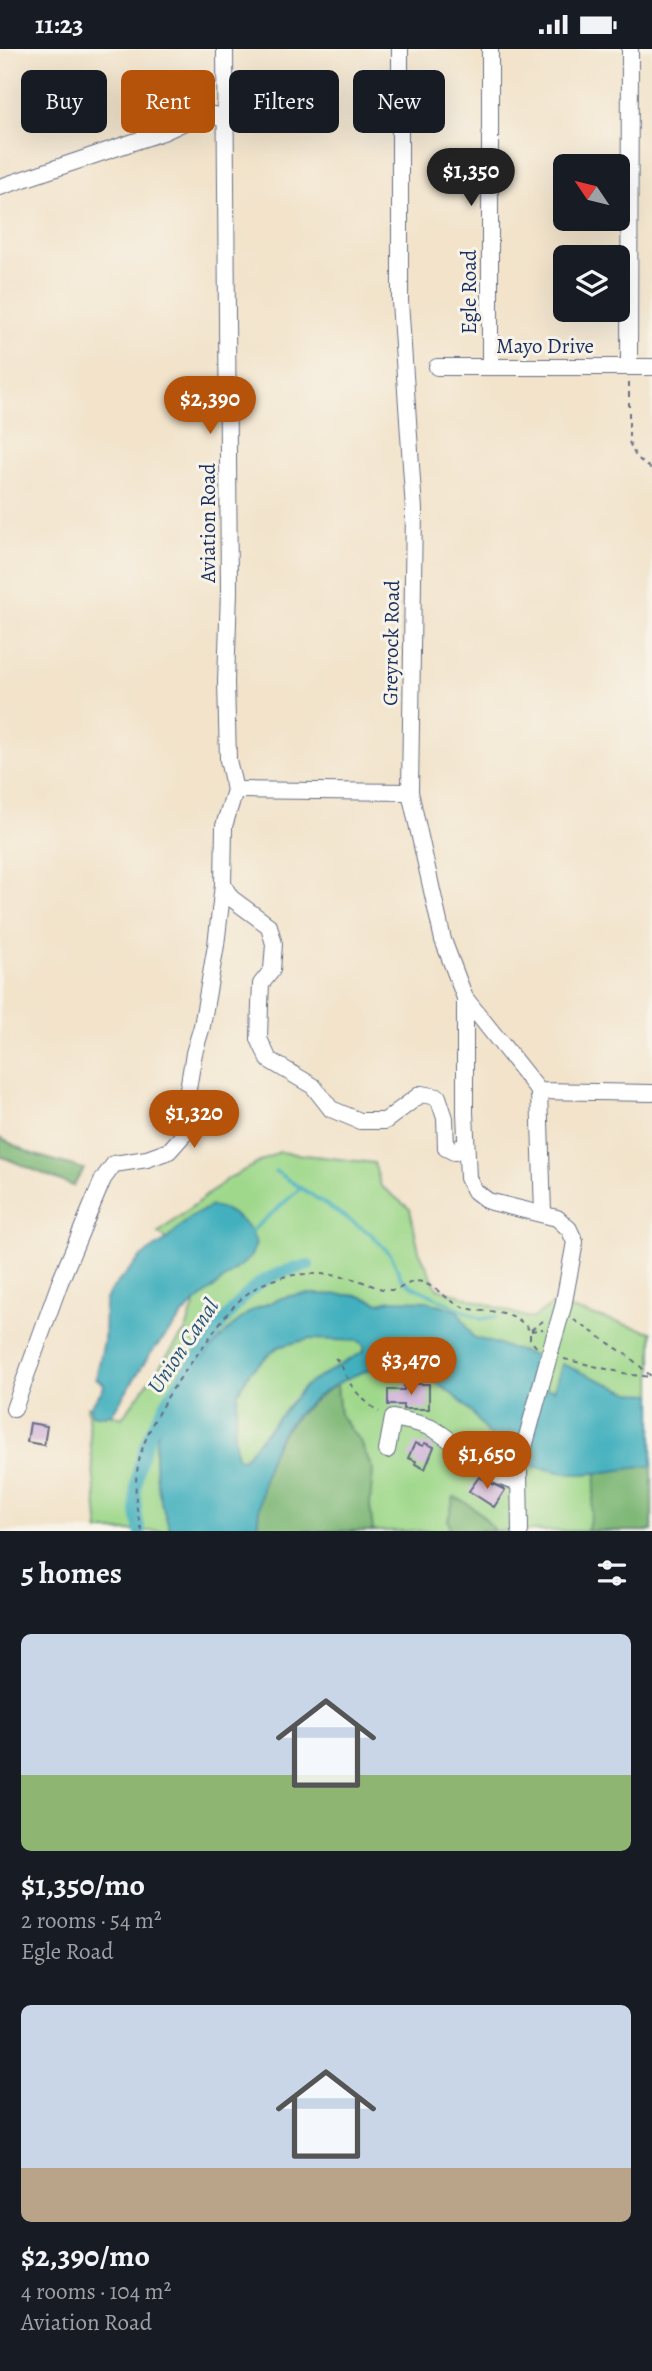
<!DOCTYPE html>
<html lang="en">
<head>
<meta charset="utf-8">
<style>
	:root { --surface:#171b24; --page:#20242c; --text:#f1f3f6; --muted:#9ea1a6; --accent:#b45309 }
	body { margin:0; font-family:Alegreya,serif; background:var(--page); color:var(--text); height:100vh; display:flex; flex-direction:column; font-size:26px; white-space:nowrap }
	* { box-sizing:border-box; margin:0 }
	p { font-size:23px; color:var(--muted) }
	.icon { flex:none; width:38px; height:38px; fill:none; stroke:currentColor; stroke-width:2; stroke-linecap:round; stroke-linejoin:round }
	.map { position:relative; height:1482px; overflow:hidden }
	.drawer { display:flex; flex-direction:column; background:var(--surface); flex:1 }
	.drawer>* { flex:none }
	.hud { position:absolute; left:21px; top:21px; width:611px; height:63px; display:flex; gap:14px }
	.needle { width:46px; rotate:305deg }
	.buttons { position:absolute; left:553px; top:105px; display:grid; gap:14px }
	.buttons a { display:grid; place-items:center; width:77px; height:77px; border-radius:10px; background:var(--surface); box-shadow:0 7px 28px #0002; font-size:35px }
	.price { position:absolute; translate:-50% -60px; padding:0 16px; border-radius:24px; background:var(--accent); color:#fff; font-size:23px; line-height:46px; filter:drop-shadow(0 2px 4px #0008) }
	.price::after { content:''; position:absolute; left:50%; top:42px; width:21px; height:16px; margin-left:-10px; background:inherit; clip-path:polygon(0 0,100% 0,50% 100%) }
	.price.current { background:#222; color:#fff }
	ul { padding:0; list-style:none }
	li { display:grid; align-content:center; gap:14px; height:371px; padding:0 21px }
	li span { display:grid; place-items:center; height:217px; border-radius:10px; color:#555 }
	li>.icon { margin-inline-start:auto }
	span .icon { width:126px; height:126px; fill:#fffc; stroke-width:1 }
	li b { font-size:30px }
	h2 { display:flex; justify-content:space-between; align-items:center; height:84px; padding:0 21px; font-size:30px }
	.chip { padding:0 24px; border-radius:10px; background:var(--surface); box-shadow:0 7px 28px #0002; font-size:24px; line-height:63px }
	.chip.current { background:var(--accent); color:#fff }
	.status { display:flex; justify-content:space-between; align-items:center; height:49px; padding:0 35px; background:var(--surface); direction:ltr }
	.status svg { height:19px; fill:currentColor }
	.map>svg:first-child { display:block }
</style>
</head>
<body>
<div class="status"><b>11:23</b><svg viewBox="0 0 49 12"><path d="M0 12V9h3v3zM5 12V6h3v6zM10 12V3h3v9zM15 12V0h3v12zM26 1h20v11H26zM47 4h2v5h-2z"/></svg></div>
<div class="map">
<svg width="652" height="1482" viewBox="0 0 652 1482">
	<rect width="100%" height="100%" fill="#f7f3e8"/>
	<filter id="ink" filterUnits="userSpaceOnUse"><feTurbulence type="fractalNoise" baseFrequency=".0143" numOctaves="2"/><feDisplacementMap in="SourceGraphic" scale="14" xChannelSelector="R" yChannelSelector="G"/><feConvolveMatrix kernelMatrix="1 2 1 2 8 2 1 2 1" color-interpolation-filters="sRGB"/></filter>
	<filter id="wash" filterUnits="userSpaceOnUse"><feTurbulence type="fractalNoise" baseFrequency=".00686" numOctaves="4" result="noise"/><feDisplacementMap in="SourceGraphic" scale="28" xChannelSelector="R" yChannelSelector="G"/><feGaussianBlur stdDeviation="1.57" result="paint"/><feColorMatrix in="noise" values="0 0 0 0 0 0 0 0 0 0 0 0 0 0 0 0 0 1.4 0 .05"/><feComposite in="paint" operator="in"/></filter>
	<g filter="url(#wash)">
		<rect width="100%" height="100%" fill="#f2e3ca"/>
		<path fill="#9fd88b" stroke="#5d8474" stroke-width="2" d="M 279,1103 L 374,1114 L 381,1137 L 410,1160 L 419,1202 L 437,1239 L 532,1270 L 553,1255 L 652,1283 L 652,1482 L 99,1482 L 87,1357 L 122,1369 L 186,1281 L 207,1219 L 158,1184 L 229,1129 Z"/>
		<g fill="#7fb877" stroke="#4d746a" stroke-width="2">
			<path d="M 0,1089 L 32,1105 L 84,1120 L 73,1137 L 0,1107 Z"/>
			<path d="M 337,1335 L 340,1366 L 361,1394 L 373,1421 L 370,1456 L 373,1482 L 257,1482 C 261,1411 276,1375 337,1335 Z"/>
			<path d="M 652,1417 L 652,1482 L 587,1482 C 593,1463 593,1443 597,1422 Z"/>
			<path d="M 454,1448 C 471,1455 485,1467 494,1482 L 450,1482 L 448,1471 Z"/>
		</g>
		<g fill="#42b0be" stroke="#2e708e" stroke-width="2" fill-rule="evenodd">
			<path d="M 211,1157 C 230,1159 251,1176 256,1195 L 250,1209 L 189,1259 L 150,1305 L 112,1365 L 104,1367 L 91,1365 L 90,1358 L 103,1340 L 104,1335 L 96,1329 L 104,1292 L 105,1253 L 110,1242 L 142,1207 L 165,1192 L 188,1170 Z"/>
			<path d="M 357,1246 L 379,1254 L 391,1251 L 427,1252 L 437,1256 L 439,1255 L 458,1262 L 473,1288 L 543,1309 L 536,1336 L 554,1341 L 562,1315 L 631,1344 L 652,1345 L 652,1417 C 626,1419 598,1426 572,1425 C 562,1424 551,1421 541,1419 C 533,1417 522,1416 515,1412 C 496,1401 486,1381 473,1365 C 460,1350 439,1335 422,1325 C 375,1298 297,1352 276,1394 C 263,1421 259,1452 257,1482 L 171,1482 C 158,1451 148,1404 161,1372 C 175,1339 220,1285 248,1264 C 257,1258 272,1253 282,1249 C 301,1242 336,1246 357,1246 ZM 309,1290 L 358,1292 L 364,1296 L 364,1302 L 306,1336 L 243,1410 L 237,1409 L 234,1388 L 238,1343 L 250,1323 L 278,1298 Z"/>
		</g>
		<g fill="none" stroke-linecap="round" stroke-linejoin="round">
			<g stroke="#42b0be" stroke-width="3.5">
				<path d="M 275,1122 L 371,1185 L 391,1206 L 401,1229 L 412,1237 L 481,1270 L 496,1268"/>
				<path d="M 247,1186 L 301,1139"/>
			</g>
			<path stroke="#42b0be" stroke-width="12" d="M 140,1482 C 120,1412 169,1345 209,1292 C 224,1272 239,1251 258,1235 C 273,1224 291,1221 308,1216"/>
		</g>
		<g id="blocks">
			<g fill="#d1b4da">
				<path d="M 404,1335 L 429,1335 L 429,1360 L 403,1360 L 403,1356 L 388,1356 L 388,1341 L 404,1341 Z"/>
				<path d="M 30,1374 L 47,1377 L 44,1396 L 27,1393 Z"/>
				<path d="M 415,1394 L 423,1397 L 425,1394 L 434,1398 L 425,1420 L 415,1415 L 416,1412 L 408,1409 Z"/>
				<path d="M 479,1428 L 505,1441 L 494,1458 L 469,1442 Z"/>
			</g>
		</g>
	</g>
	<g filter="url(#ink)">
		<use href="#blocks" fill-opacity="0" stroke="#666e84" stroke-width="2"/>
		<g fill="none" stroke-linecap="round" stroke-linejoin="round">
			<defs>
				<g id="minor">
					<path d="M 400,0 L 400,252 L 414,461 L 410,743 L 443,891 L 465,949 L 539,1042 L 652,1044"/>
					<path d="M 490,0 L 490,318"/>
					<path d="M 0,138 L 163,83 L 198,67 L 214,66 L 225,71"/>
					<path d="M 437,318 L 652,318"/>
					<path d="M 629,318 L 630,0"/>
					<path d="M 235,741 L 410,743"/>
					<path d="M 223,836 L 231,849 L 269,877 L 274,895 L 272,921 L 261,935 L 260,956 L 259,990 L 269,1011 L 313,1037 L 331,1060 L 360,1072 L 385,1072 L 421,1045 L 438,1048 L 445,1069 L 446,1099 L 454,1103 L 466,1094"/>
					<path d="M 465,949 L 465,1064 L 468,1129 L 475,1142 L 488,1152 L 557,1169 L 569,1180 L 575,1193 L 563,1258 L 552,1296"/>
					<path d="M 539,1042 L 543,1164"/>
					<path d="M 14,1360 L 60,1233 L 103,1130 L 114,1115 L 147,1110 L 169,1102 L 185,1084 L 187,1046 L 194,1004 L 202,977 L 216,896 L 223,836 L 224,777 L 235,741 L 228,711 L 226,633 L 229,542 L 225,0"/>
					<path d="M 387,1401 L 393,1369 C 407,1372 423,1374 435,1381 C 463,1397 484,1428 518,1433"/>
					<path d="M 519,1423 L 520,1482"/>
				</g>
			</defs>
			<use href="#minor" stroke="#666e84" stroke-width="18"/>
			<g stroke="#666e84" stroke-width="2" stroke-dasharray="5 5" stroke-linecap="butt">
				<path d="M 629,333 L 629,393 L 636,408 L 650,419 L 652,418"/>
				<path d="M 574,1271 L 627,1306 L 651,1327"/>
				<path d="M 531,1281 L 543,1272"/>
				<path d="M 531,1282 L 543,1280"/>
				<path d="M 335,1309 C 342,1315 343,1321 347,1329 C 354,1343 367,1354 379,1363"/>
				<path d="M 564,1310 L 632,1326 L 652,1328"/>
				<path d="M 142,1482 C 120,1412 159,1357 199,1303 C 227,1265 243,1233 294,1226 C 313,1223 339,1226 357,1231 C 368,1234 381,1242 393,1241 C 404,1240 411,1229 422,1233 C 438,1239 448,1252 463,1258 C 491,1267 509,1255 530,1282 L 530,1290 L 537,1299"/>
			</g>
			<use href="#minor" stroke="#fff" stroke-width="16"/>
			<defs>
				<path id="minor-bridge" d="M 520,1413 L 552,1296"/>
			</defs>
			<use href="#minor-bridge" stroke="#666e84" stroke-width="18" stroke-linecap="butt"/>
			<use href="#minor-bridge" stroke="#fff" stroke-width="16"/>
		</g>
	</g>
	<g text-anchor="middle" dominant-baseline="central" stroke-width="6" stroke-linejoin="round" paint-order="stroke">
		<g font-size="21" fill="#1b2f5e" stroke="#f7f3e8">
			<text transform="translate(469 243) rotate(-90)">Egle Road</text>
			<text x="545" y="297">Mayo Drive</text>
			<text transform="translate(208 474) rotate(-90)">Aviation Road</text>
			<text transform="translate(391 594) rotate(-89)">Greyrock Road</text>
		</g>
		<g font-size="23" font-style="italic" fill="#27567b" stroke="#f7f3e8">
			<text transform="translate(183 1297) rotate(-56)">Union Canal</text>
		</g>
	</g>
</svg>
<div class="buttons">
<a><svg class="needle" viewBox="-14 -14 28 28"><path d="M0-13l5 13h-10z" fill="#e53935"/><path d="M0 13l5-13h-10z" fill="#9ea1a6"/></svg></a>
<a><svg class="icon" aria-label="layers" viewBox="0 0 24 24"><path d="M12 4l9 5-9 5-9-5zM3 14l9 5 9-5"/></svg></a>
</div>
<b class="price current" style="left:471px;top:159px">$1,350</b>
<b class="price" style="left:210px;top:387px">$2,390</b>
<b class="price" style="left:194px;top:1101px">$1,320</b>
<b class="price" style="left:411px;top:1348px">$3,470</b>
<b class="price" style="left:487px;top:1442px">$1,650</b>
<div class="hud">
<a class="chip">Buy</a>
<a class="chip current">Rent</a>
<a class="chip">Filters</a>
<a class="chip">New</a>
</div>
</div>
<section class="drawer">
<h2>5 homes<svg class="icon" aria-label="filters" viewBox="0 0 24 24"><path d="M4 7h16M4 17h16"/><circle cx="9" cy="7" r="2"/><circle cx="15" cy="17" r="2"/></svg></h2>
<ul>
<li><span style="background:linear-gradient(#c9d6e8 65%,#8fb573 0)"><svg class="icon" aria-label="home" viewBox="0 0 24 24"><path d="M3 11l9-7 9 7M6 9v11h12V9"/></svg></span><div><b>$1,350/mo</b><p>2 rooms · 54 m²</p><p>Egle Road</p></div></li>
<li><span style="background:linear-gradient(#c9d6e8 75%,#b9a48a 0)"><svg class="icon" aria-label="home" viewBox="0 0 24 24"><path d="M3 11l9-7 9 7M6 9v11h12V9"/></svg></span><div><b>$2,390/mo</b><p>4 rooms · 104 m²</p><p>Aviation Road</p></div></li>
</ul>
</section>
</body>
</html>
